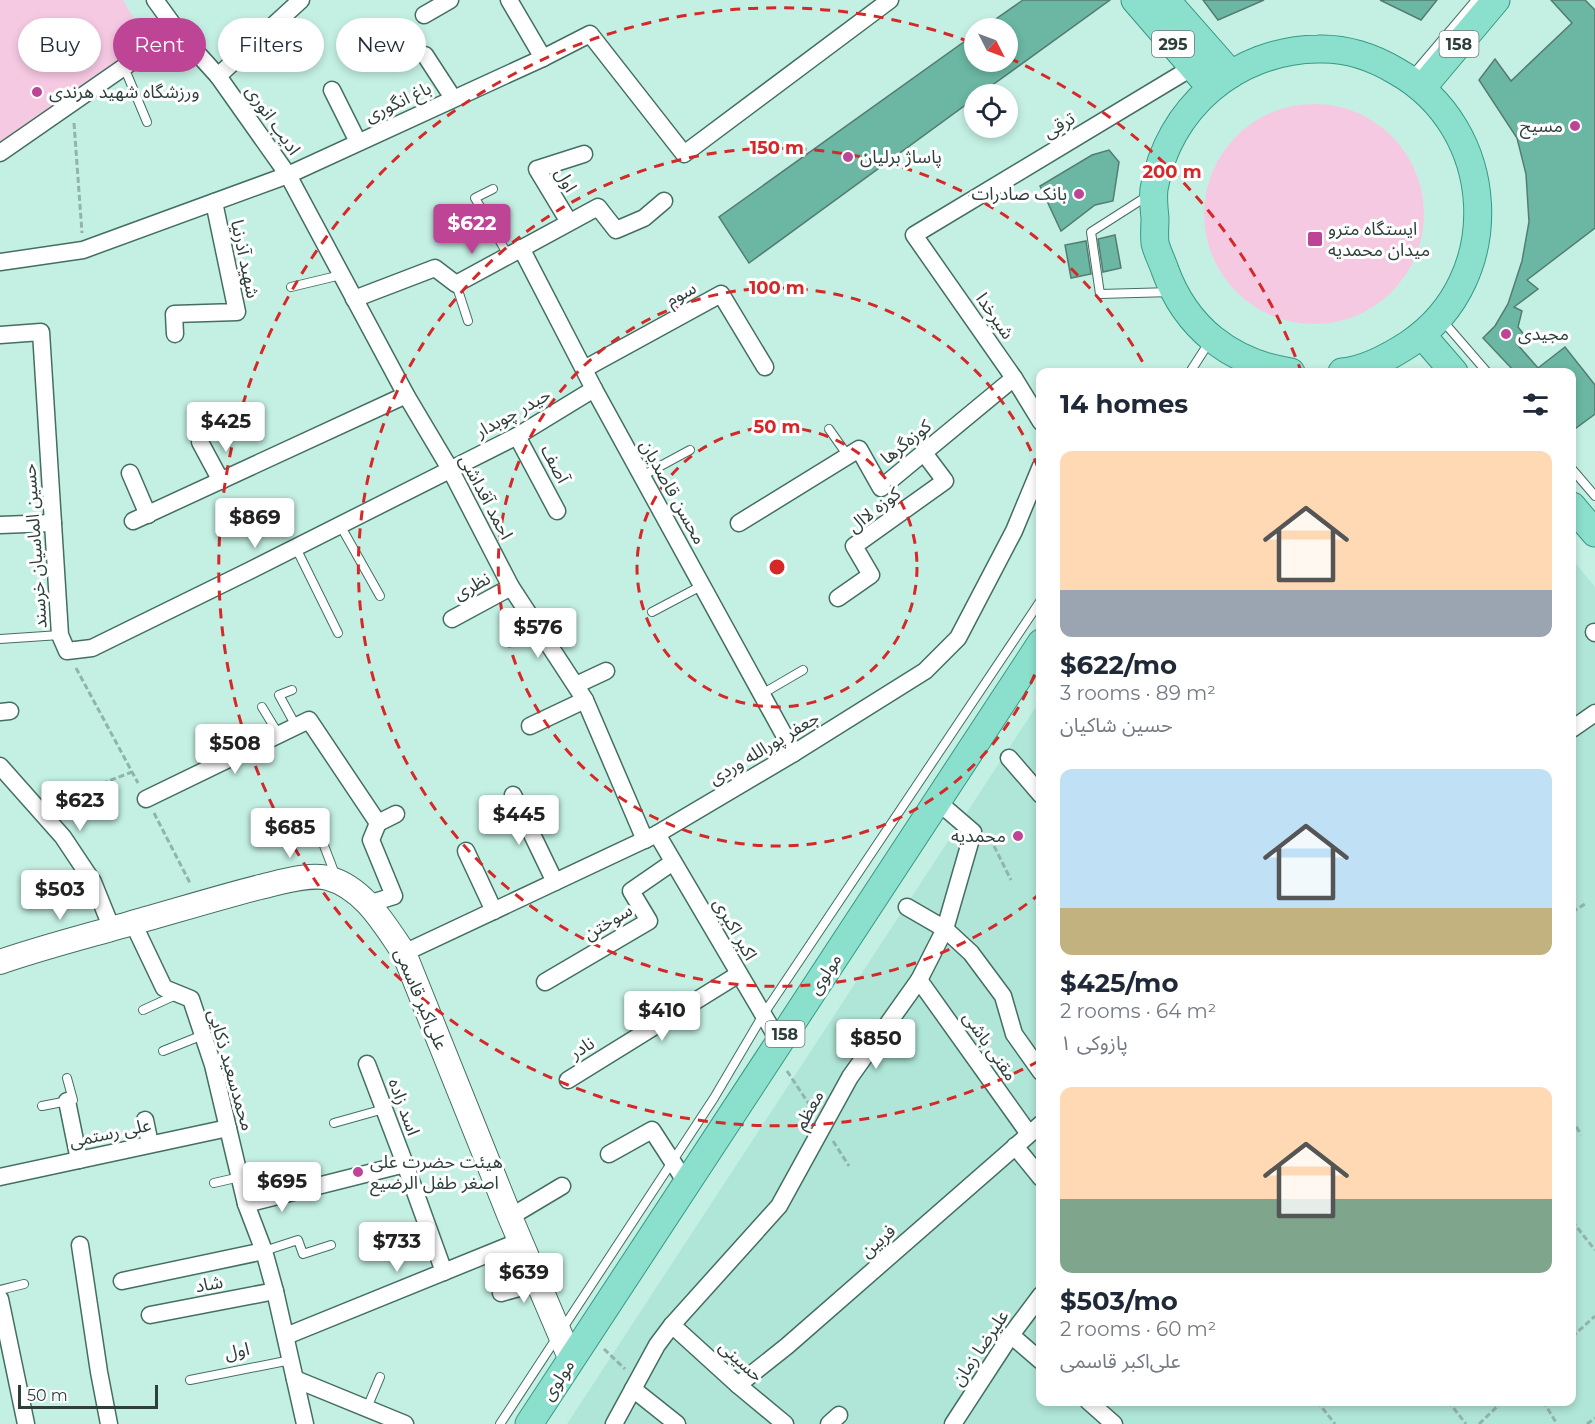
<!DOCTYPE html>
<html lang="en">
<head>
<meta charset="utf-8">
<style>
	:root { --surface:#fff; --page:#f6f6f7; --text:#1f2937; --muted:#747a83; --accent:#be4496 }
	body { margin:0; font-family:Montserrat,"Noto Sans Arabic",sans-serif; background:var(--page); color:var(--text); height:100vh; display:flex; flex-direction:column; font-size:22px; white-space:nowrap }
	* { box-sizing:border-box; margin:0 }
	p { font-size:20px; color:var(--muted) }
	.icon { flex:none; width:33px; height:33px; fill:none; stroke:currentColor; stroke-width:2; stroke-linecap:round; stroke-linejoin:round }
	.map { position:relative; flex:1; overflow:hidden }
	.drawer { position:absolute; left:1036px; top:368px; width:540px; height:1038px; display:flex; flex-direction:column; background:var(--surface); border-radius:12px; box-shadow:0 3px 9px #0003 }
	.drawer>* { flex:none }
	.banner { position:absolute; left:18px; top:18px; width:570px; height:54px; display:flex; gap:12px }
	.needle { width:39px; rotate:132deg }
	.buttons { position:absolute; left:964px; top:18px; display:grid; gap:12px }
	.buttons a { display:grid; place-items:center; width:54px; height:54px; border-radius:50%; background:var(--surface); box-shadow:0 3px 9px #0003; font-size:30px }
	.scale { position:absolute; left:18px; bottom:15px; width:140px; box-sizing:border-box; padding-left:6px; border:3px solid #2d3f3a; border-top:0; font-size:16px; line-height:21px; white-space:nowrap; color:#2d3f3a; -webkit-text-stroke:4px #fff; paint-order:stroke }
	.price { position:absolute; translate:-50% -51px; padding:0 14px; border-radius:6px; background:#fff; color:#222; font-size:20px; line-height:39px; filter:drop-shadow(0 2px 3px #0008) }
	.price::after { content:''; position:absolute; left:50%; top:36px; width:18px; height:14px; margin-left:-9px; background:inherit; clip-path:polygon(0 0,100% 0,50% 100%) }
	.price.selected { background:var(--accent); color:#fff }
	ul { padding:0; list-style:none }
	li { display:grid; align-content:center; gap:12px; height:318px; padding:0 24px }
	li span { display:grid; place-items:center; height:186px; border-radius:12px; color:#555 }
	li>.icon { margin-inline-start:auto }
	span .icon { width:108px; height:108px; fill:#fffc; stroke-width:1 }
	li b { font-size:26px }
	h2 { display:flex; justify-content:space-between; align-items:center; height:72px; padding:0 24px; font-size:26px }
	.pill { padding:0 21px; border-radius:27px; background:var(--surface); box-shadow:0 3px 9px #0003; font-size:21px; line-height:54px }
	.pill.selected { background:var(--accent); color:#fff }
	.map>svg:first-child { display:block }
</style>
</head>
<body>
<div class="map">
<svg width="1595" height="1424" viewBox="0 0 1595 1424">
	<rect width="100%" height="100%" fill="#c4f0e3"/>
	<path fill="#b0e6d7" d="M 1572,559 L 1595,587 L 1595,1424 L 567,1424 L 1041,699 L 1041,1401 L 1572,1401 Z"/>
	<g fill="#f6c9e3">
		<path d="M 0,0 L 123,0 L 147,41 L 0,143 Z"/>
		<circle cx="1314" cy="214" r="110"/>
	</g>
	<g fill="#6bb7a3" stroke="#547d72" stroke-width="1.5">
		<path d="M 1023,0 L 1110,0 L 980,94 L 975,94 L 975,98 L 749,263 L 719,217 L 975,34 L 975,62 L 1008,62 L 1008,28 L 983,28 Z"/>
		<path d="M 1203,0 L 1264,0 L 1218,20 Z"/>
		<path d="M 1380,0 L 1437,0 L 1421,20 Z"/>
		<path d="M 1551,0 L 1585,0 L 1595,10 L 1595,228 L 1527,280 L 1538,289 L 1514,307 L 1522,311 L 1518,327 L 1526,337 L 1517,344 L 1538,368 L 1565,347 L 1595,385 L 1595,414 L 1572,431 L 1572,372 L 1515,372 L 1483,338 L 1495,326 L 1508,304 L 1522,261 L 1529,222 L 1526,174 L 1517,138 L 1479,80 L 1495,59 L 1511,81 L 1572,23 Z"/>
		<path d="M 1109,150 L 1119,162 L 1113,201 L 1095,205 L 1061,231 L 1040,186 L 1092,155 Z"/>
		<path d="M 1115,235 L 1121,268 L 1103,272 L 1098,239 Z"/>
		<path d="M 1086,241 L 1091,274 L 1071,278 L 1065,245 Z"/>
	</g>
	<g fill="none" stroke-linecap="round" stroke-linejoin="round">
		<defs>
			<g id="lane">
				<path d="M 124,67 L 147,122"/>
				<path d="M 1410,78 L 1476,0"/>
				<path d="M 493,189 L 475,198 L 508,255"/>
				<path d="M 1149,195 L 1091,232 L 1100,294 L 1172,292"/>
				<path d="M 456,284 L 468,321"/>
				<path d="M 291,287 L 341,275"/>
				<path d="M 1442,320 L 1487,372"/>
				<path d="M 1190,372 L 1210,341"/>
				<path d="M 829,429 L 848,456"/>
				<path d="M 1572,469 L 1595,496"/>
				<path d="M 642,476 L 690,450"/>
				<path d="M 340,525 L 380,596"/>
				<path d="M 296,548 L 338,633"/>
				<path d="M 652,612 L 703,585"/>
				<path d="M 0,639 L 60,635"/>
				<path d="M 292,690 L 279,695 L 296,726"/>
				<path d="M 762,694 L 803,670"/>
				<path d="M 262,707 L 279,735"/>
				<path d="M 323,843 L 336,877"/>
				<path d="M 143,1010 L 178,994"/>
				<path d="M 163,1051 L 203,1035"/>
				<path d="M 42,1106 L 73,1100 L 67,1078"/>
				<path d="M 334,1123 L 384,1109"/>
				<path d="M 214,1183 L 240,1177"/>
				<path d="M 264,1251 L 298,1240 L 303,1254 L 331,1245"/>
				<path d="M 0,1290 L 24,1284"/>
				<path d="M 190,1380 L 291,1360"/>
				<path d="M 367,1408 L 380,1377"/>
				<path d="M 500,1424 L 714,1098 L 763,1015 L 1041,600"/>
			</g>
			<g id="street">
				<path d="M 155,0 L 179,33 L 218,76 L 288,175 L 406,395 L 450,469 L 511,587 L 585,700 L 645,840"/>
				<path d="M 509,0 L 543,58"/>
				<path d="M 424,15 L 450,0"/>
				<path d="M 425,55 L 453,98"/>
				<path d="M 218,76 L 301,0"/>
				<path d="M 332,90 L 358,142"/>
				<path d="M 0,153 L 124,67 L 179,33"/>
				<path d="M 569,222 L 537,169 L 584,154"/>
				<path d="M 521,248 L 594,389 L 794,753"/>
				<path d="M 0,262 L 83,250 L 288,175 L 543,58 L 590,34 L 684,154 L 890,0"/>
				<path d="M 354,299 L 435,268 L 456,284 L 598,207 L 616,230 L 644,218 L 664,201"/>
				<path d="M 175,334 L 174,314 L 237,312 L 214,202"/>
				<path d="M 0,335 L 41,332 L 60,635 L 67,651 L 92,648 L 251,570 L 517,436 L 594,389"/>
				<path d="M 584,369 L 721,294 L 765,367"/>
				<path d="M 1041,422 L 1014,378 L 914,235 L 1193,67"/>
				<path d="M 517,436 L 557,511"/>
				<path d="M 200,442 L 221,481"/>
				<path d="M 130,473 L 148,515"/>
				<path d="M 133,521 L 406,395"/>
				<path d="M 739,523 L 859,449 L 881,488 L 1014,378"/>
				<path d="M 0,525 L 53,523"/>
				<path d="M 838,598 L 871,575 L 854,546 L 945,481 L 924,453"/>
				<path d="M 452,619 L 511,587"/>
				<path d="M 1594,632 L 1595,633"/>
				<path d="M 576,685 L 606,671"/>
				<path d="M 0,712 L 10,711"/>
				<path d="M 530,726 L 585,700"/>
				<path d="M 1572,729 L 1595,713"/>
				<path d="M 1009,758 L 1041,795"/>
				<path d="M 0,766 L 63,837 L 93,882 L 112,929"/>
				<path d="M 513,795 L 555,882"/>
				<path d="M 146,799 L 309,720 L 378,823 L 371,840 L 394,896 L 368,904"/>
				<path d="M 378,823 L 396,814"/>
				<path d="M 657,834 L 780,1043"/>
				<path d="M 466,851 L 494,911"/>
				<path d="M 907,907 L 945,929 L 971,953 L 1003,996 L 1014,1034 L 1041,1072"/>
				<path d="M 133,923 L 164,988 L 191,999 L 213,1065 L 246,1204 L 264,1251 L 275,1291 L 305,1424"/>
				<path d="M 404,953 L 657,834 L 794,753 L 925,671 L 958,638 L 1014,531 L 1041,466"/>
				<path d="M 919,980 L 1029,1134"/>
				<path d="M 545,982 L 649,921 L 631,891 L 673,862"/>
				<path d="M 367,1064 L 405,1164"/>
				<path d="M 568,1080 L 739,974"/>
				<path d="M 67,1101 L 79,1160"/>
				<path d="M 145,1120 L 150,1144"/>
				<path d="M 1015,1146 L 1041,1178"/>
				<path d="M 609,1154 L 652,1130 L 687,1184"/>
				<path d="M 0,1177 L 228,1128"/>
				<path d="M 246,1204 L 405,1164 L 444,1272"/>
				<path d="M 510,1217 L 562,1186"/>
				<path d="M 80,1245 L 99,1372 L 109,1424"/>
				<path d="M 122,1281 L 264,1251"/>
				<path d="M 501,1293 L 537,1283"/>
				<path d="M 0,1299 L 26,1424"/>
				<path d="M 150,1315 L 275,1291"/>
				<path d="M 672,1325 L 738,1385 L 785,1424"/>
				<path d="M 1011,1335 L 1041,1361"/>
				<path d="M 286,1336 L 520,1241"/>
				<path d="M 295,1379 L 405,1424"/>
				<path d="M 738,1385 L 787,1346 L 1041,1124"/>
				<path d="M 633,1389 L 677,1424"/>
				<path d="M 1088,1401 L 1114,1424"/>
				<path d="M 614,1424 L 657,1345 L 672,1325 L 779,1206 L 850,1077 L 919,980 L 945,929 L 973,832 L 937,801"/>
				<path d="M 829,1424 L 839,1415"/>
				<path d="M 953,1424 L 1011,1335 L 1041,1295"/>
			</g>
			<path id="secondary" d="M 0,962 C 43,947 88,936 132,923 C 175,911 217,898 260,887 C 278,883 310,873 328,878 C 364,888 384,924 404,953 L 510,1217 L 571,1360"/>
			<g id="primary">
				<path d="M 1135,0 L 1211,88"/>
				<path d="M 1166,0 L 1231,74"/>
				<path d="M 1422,88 L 1496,0"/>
				<path d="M 1422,335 L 1454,372"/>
				<path d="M 1291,372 C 1231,363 1186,328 1165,270 C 1162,261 1157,252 1155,243 C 1154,235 1155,226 1155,218 C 1154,209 1153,198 1154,189 C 1168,108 1236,50 1318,49 C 1345,48 1373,57 1396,71 C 1498,128 1507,278 1409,344 C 1389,357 1366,370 1342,372"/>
				<path d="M 1572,506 L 1595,533"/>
				<path d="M 529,1424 L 1041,643"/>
			</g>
		</defs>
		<use href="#lane" stroke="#456e63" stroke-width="10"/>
		<use href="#street" stroke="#456e63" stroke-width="19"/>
		<use href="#secondary" stroke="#456e63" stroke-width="26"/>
		<use href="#primary" stroke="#379984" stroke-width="29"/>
		<g stroke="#91b4aa" stroke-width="3" stroke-dasharray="6 3" stroke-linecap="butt">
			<path d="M 74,123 L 82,233"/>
			<path d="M 76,668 L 138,783"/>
			<path d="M 85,790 L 132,772"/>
			<path d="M 154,813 L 191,885"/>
			<path d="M 988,840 L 992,842 L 1011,880"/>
			<path d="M 1572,912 L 1585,904"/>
			<path d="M 787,1071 L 813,1110"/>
			<path d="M 1572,1119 L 1581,1135"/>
			<path d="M 833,1141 L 849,1166"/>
			<path d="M 1572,1221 L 1595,1250"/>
			<path d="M 1572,1337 L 1595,1316"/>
			<path d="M 604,1349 L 625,1369"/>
			<path d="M 1317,1401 L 1335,1424"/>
			<path d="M 1448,1401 L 1466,1424"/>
			<path d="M 1543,1401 L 1557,1424"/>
			<path d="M 1479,1424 L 1503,1401"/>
			<path d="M 1587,1424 L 1595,1418"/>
		</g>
		<use href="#lane" stroke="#fff" stroke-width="8"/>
		<use href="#street" stroke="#fff" stroke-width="16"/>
		<use href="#secondary" stroke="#fff" stroke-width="24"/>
		<use href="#primary" stroke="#8bdfcd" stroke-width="27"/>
	</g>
	<g fill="none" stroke="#d62828" stroke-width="3" stroke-dasharray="10 8">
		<circle cx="777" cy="567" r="140"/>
		<path d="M1041 658A279 279 0 1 1 1041 476"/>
		<path d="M1041 893A419 419 0 1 1 1147 370"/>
		<path d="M1039 1061A559 559 0 1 1 973 43M1009 58A559 559 0 0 1 1301 371"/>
	</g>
	<g fill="#be4496" stroke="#fff" stroke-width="2">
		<circle cx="37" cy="92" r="6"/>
		<circle cx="1575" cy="126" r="6"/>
		<circle cx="848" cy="157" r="6"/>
		<circle cx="1079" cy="194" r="6"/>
		<rect x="1307" y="231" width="16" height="16" rx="3"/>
		<circle cx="1506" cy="334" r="6"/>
		<circle cx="1018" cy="836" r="6"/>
		<circle cx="358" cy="1172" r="6"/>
	</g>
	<g text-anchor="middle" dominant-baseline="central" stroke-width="6" stroke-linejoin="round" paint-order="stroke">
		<g fill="#fff" stroke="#6c7975" stroke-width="1.5">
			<rect x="1152" y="31" width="42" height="26" rx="4.5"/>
			<rect x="1439.5" y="31" width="39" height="26" rx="4.5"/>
			<rect x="765.5" y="1021" width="39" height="26" rx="4.5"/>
		</g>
		<g font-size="16" font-weight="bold" fill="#2d3f3a">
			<text x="1173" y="44">295</text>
			<text x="1459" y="44">158</text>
			<text x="785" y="1034">158</text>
		</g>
		<g font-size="18" fill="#2d3f3a" stroke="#fff" text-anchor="start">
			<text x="49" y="92">ورزشگاه شهید هرندی</text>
			<text x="1563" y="126" text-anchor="end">مسیح</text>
			<text x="860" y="157">پاساژ برلیان</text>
			<text x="1067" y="194" text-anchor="end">بانک صادرات</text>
			<text x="1328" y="229">ایستگاه مترو<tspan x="1328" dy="21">میدان محمدیه</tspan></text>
			<text x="1518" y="334">مجیدی</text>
			<text x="1006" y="836" text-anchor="end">محمدیه</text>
			<text x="370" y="1162">هیئت حضرت علی<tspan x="370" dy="21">اصغر طفل الرضیع</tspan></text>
		</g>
		<g font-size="18" fill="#2d3f3a" stroke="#fff">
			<text transform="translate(398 102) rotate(-25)">باغ انگوری</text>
			<text transform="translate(273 120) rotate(55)">ادیب انوری</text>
			<text transform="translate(1059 125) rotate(-31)">ترقی</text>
			<text transform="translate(566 180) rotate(60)">اول</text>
			<text transform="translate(245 259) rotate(78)">شهید آذرنیا</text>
			<text transform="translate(681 294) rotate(-29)">سوم</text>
			<text transform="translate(995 316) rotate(55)">شیرخدا</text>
			<text transform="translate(513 413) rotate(-29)">حیدر چوبدار</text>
			<text transform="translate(906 442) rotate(-39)">کوزه‌گرها</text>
			<text transform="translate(555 464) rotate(62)">آصف</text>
			<text transform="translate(673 492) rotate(61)">محسن قاصدیان</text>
			<text transform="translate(486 497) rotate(62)">احمد آقداشی</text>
			<text transform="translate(874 510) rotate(-38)">کوزه لاال</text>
			<text transform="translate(35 546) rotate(-94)">حسین الماسیان خرسند</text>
			<text transform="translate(472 586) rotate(-28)">نظری</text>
			<text transform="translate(764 748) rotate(-31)">جعفر پورالله وردی</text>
			<text transform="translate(608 922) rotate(-31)">سوختن</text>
			<text transform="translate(735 929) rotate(60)">اکبر اکبری</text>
			<text transform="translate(825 974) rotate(-57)">مولوی</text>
			<text transform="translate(421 999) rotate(67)">علی‌اکبر قاسمی</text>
			<text transform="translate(990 1046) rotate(55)">مقنی باشی</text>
			<text transform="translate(582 1048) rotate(-32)">نادر</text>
			<text transform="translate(231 1070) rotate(74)">محمدسعید ذکایی</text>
			<text transform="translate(404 1107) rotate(70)">اسد زاده</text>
			<text transform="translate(809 1110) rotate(-61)">معظم</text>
			<text transform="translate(110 1133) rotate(-12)">علی رستمی</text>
			<text transform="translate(878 1241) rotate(-41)">فربین</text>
			<text transform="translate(209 1284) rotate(-11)">شاد</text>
			<text transform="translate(980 1348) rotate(-56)">علیرضا زمان</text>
			<text transform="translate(237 1351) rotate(-12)">اول</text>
			<text transform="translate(741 1361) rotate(42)">حسینی</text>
			<text transform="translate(558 1380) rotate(-57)">مولوی</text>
		</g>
	</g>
	<circle cx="777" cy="567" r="9" fill="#d62828" stroke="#fff" stroke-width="3"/>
	<g font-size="18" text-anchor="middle" font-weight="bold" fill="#d62828" stroke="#fff" stroke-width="6" stroke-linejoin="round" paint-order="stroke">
		<text x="777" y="154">150 m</text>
		<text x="1172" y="178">200 m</text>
		<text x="777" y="294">100 m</text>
		<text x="777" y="433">50 m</text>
	</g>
</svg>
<div class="buttons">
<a><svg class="needle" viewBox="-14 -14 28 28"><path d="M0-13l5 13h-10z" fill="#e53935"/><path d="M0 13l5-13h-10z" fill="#747a83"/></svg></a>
<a><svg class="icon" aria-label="locate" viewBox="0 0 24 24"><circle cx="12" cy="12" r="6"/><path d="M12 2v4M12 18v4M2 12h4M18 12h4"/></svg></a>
</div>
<div class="scale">50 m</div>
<b class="price selected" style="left:472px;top:255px">$622</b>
<b class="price" style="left:226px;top:453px">$425</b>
<b class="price" style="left:255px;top:549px">$869</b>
<b class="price" style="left:538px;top:659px">$576</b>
<b class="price" style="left:235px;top:775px">$508</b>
<b class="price" style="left:80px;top:832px">$623</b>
<b class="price" style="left:519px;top:846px">$445</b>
<b class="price" style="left:290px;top:859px">$685</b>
<b class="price" style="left:60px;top:921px">$503</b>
<b class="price" style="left:662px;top:1042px">$410</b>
<b class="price" style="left:876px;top:1070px">$850</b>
<b class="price" style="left:282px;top:1213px">$695</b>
<b class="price" style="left:397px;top:1273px">$733</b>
<b class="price" style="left:524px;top:1304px">$639</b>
<div class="banner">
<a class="pill">Buy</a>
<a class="pill selected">Rent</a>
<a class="pill">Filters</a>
<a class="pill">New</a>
</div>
<section class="drawer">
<h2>14 homes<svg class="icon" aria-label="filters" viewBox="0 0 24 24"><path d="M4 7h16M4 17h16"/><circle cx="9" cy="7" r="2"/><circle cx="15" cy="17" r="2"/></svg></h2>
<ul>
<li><span style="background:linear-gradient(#ffd9b3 75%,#9aa5b1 0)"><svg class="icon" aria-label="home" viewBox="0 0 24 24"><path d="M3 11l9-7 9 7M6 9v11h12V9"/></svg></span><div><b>$622/mo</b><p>3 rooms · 89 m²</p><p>حسین شاکیان</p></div></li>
<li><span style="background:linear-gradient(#bfe0f5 75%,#c2b280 0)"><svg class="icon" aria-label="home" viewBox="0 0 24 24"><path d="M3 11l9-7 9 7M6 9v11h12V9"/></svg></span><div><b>$425/mo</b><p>2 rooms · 64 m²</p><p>پازوکی ۱</p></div></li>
<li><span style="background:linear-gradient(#ffd9b3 60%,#7fa58c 0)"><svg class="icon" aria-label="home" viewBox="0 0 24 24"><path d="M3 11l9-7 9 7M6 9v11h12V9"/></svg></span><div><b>$503/mo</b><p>2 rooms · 60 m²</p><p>علی‌اکبر قاسمی</p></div></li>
</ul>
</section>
</div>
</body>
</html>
